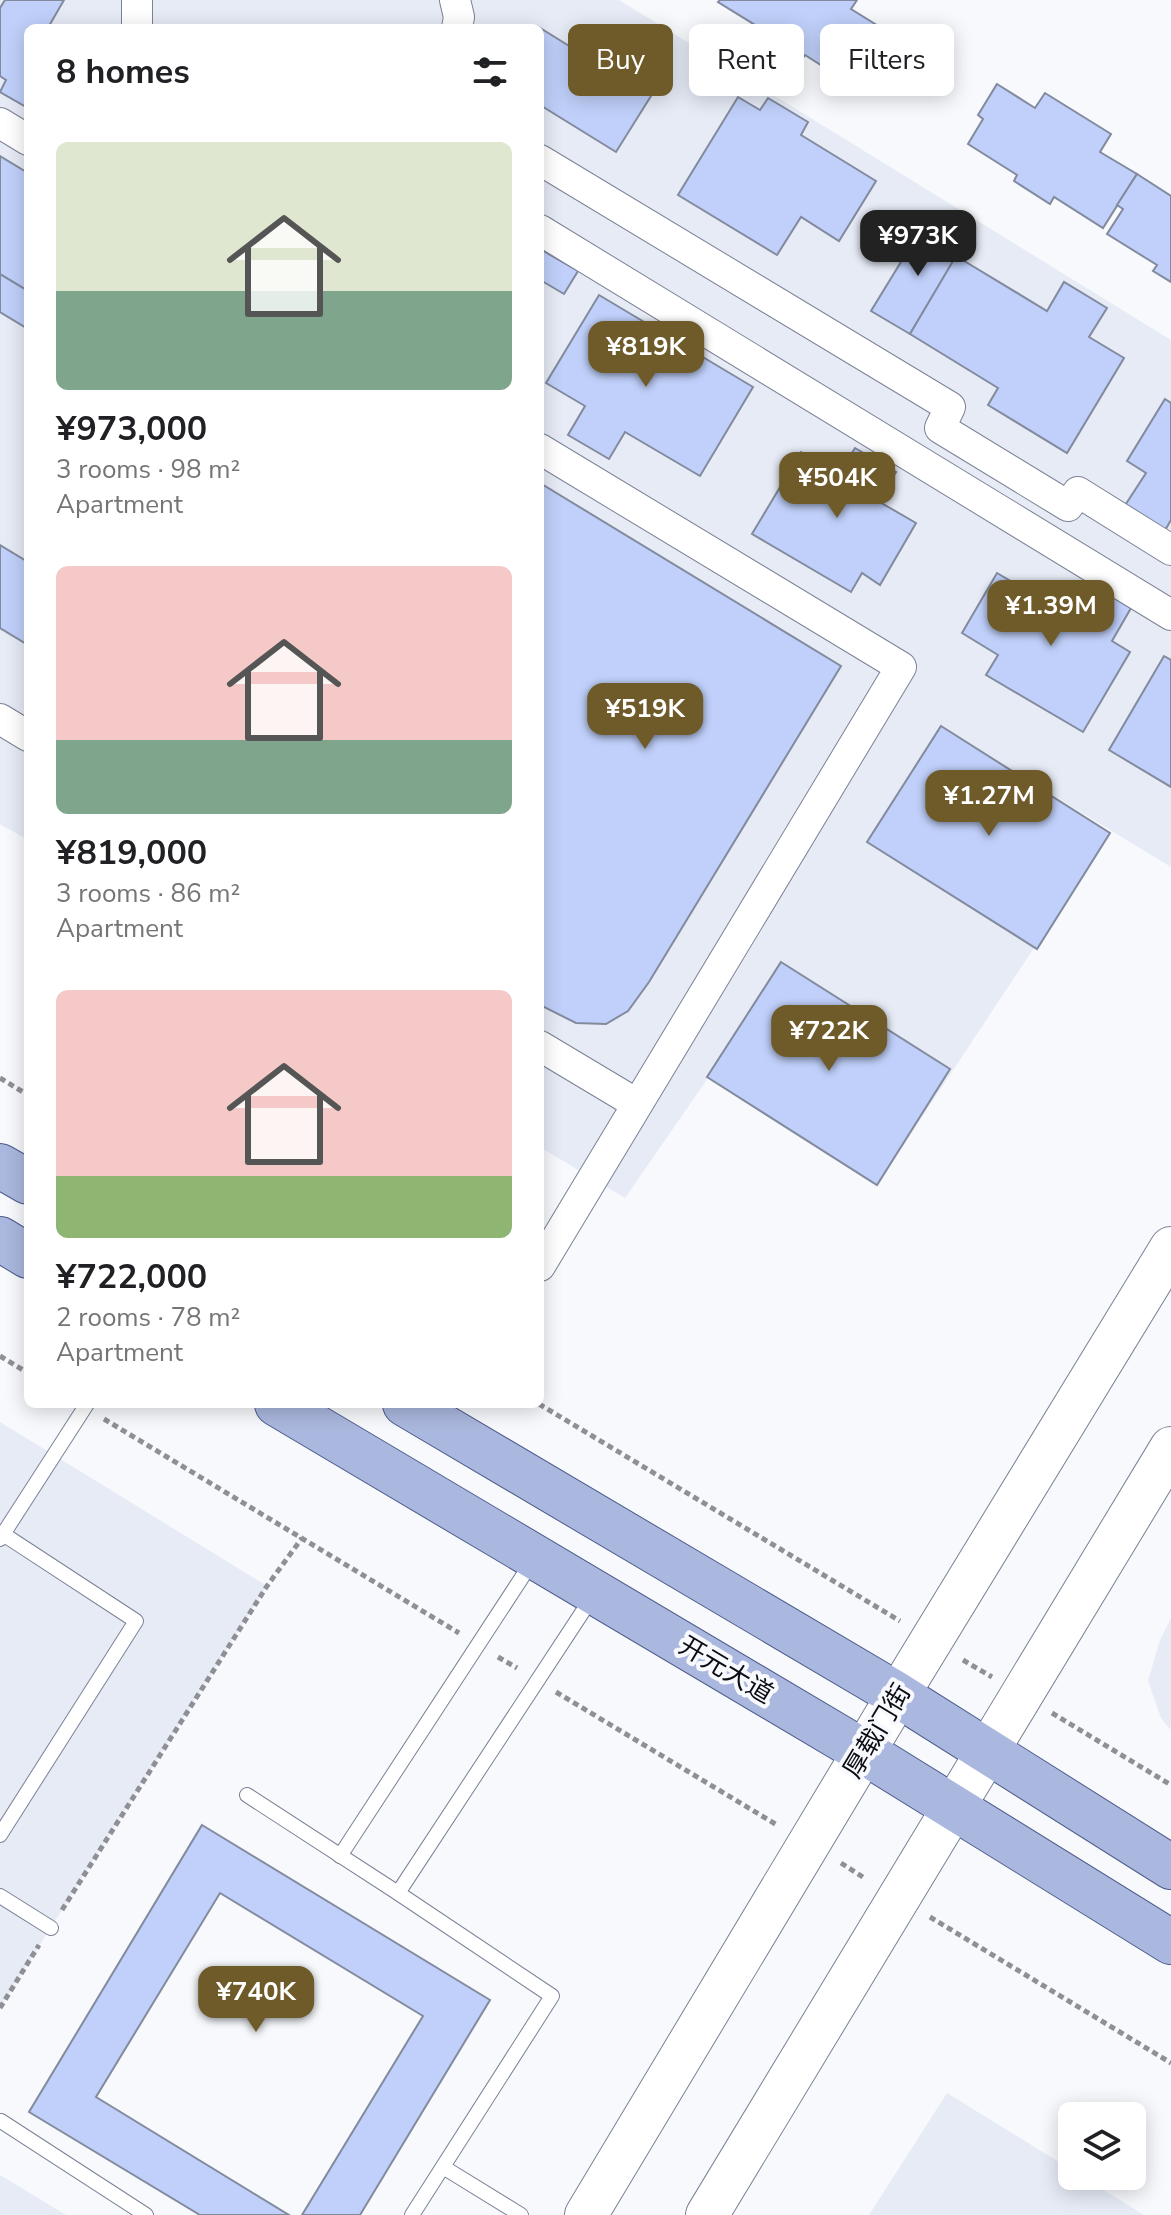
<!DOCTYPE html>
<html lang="en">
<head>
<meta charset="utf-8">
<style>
	:root { --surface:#fff; --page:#f6f6f6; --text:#202124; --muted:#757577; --accent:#6e5b29 }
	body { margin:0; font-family:"Nunito Sans","Noto Sans SC",sans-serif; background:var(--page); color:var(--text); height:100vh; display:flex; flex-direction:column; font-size:30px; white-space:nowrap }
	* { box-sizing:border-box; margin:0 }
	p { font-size:26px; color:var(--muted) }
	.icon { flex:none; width:44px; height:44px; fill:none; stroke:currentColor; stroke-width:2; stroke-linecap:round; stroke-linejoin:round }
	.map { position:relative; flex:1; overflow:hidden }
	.panel { position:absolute; left:24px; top:24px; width:520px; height:1384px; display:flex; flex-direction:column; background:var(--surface); border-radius:12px; box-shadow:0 4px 20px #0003 }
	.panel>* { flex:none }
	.banner { position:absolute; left:568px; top:24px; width:482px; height:72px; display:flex; gap:16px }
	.buttons { position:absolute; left:1058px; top:2102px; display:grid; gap:16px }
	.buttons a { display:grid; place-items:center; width:88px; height:88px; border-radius:12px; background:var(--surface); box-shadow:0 4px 20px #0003; font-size:40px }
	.price { position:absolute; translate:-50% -68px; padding:0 18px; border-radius:16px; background:var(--accent); color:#fff; font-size:26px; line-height:52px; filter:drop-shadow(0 2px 4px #0008) }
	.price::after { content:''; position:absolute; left:50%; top:48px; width:24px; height:18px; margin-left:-12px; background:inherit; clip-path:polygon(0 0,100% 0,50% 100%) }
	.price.selected { background:#222; color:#fff }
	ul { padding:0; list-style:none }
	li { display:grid; align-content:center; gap:16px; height:424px; padding:0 32px }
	li span { display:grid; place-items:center; height:248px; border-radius:12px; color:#555 }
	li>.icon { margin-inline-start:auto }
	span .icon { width:144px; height:144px; fill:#fffc; stroke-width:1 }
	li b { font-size:34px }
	h2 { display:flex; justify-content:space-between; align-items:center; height:96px; padding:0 32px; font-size:34px }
	.tag { padding:0 28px; border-radius:12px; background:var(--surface); box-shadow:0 4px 20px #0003; font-size:28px; line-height:72px }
	.tag.selected { background:var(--accent); color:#fff }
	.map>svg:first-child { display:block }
</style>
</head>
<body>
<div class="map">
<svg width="1171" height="2215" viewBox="0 0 1171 2215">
	<rect width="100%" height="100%" fill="#f7f9fd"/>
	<g fill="#e6ebf6">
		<path d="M 0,0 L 619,0 L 1171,340 L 1171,867 L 1008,768 L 1110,833 L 877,1185 L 708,1078 L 625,1198 L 540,1147 L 540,28 L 28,28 L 28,840 L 0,824 Z"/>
		<path d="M 0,1422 L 267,1586 L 0,2008 Z"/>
		<path d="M 1171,1618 L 1171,1730 L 1161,1718 L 1148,1681 L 1160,1640 Z"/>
		<path d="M 947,2093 L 1072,2170 L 1072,2176 L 1081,2176 L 1144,2215 L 869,2215 Z"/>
		<path d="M 0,2175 L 66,2215 L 0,2215 Z"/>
	</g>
	<g fill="#c0d0fa" stroke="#828a9d" stroke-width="2">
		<path d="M 5,0 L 64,0 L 49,26 L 52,28 L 28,28 L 28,108 L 0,92 L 6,80 L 0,76 L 0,8 Z"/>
		<path d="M 720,0 L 857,0 L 851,9 L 888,32 L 854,86 L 805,55 L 801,61 L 765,39 L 768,33 L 718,2 Z"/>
		<path d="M 537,26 L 611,72 L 622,55 L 661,80 L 616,152 L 540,105 L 540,28 L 535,28 Z"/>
		<path d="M 997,84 L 1035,108 L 1045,93 L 1111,134 L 1100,152 L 1137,174 L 1103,228 L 1054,197 L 1050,204 L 1014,181 L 1017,175 L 968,144 L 983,119 L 978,115 Z"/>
		<path d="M 738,97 L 760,110 L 768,98 L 808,122 L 801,135 L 876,181 L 839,241 L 801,217 L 777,255 L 678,195 Z"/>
		<path d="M 0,156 L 28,173 L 28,291 L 0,274 Z"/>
		<path d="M 1137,174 L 1171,196 L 1171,282 L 1153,271 L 1157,265 L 1107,234 L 1123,209 L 1117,205 Z"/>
		<path d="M 926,221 L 964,244 L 910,334 L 871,311 Z"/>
		<path d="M 540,249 L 578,271 L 564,294 L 542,281 L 540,284 Z"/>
		<path d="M 956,256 L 1047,311 L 1064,282 L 1107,308 L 1089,337 L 1124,358 L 1067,453 L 988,405 L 998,388 L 910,334 Z"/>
		<path d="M 0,274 L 28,291 L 28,329 L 0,312 Z"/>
		<path d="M 599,295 L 753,387 L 700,476 L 625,432 L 609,459 L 568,435 L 585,406 L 546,383 Z"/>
		<path d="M 1165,399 L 1171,403 L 1171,520 L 1164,532 L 1124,507 L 1146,473 L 1127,461 Z"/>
		<path d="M 855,448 L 896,472 L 878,501 L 916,523 L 880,585 L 862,573 L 851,592 L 752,534 L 801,452 L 839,474 Z"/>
		<path d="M 540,483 L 841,666 L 649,982 L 628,1011 L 606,1024 L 576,1023 L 540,1005 Z"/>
		<path d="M 0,545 L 28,562 L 28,645 L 0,628 Z"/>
		<path d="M 997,573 L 1072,617 L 1091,584 L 1131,608 L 1112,641 L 1130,652 L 1083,732 L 986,675 L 998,655 L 962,633 Z"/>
		<path d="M 1164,656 L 1171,660 L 1171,787 L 1109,750 Z"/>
		<path d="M 941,726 L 1110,833 L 1037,949 L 867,842 Z"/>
		<path d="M 781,962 L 950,1069 L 877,1185 L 707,1077 Z"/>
		<path d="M 202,1825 L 490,2000 L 360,2215 L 302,2215 L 423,2016 L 220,1893 L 96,2097 L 289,2215 L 200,2215 L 29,2112 Z"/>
	</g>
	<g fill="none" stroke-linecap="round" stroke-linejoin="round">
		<defs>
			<g id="lane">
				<path d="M 0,1539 L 87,1404"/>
				<path d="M 247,1795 L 398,1893"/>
				<path d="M 0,1835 L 136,1621 L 3,1534"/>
				<path d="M 340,1856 L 532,1562"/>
				<path d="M 0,1896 L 51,1928"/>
				<path d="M 1,2121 L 146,2215"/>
				<path d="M 443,2167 L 521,2215"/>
				<path d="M 412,2215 L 552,1996 L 398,1893 L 593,1596"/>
			</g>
			<g id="street">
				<path d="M 455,0 L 459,17 L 457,28"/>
				<path d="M 137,28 L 137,0"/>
				<path d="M 0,123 L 28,140"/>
				<path d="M 540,160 L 950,407 L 940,428 L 1068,506 L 1078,492 L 1171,550"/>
				<path d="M 540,230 L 1171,615"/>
				<path d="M 540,449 L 901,667 L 540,1266"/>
				<path d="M 0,719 L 28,736"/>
				<path d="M 540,1046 L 637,1104"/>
			</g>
			<g id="secondary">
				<path d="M 586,2215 L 898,1695 L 1171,1248"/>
				<path d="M 707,2215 L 1171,1448"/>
			</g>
			<g id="primary">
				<path d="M 0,1166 L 28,1182"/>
				<path d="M 0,1239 L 28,1256"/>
				<path d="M 277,1404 L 864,1752 L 1171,1942"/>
				<path d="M 405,1404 L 898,1695 L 1171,1867"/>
			</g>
		</defs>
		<use href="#lane" stroke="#7a8295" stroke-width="16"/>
		<use href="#street" stroke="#7a8295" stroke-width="32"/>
		<use href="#secondary" stroke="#7a8295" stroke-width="44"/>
		<use href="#primary" stroke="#4d5c89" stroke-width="46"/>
		<g stroke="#8e9095" stroke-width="5" stroke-dasharray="6 4" stroke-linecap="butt">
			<path d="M 0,1078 L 28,1095"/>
			<path d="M 0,1356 L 28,1373"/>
			<path d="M 539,1404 L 900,1621"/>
			<path d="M 104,1419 L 459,1633"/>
			<path d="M 498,1657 L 517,1668"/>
			<path d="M 963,1660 L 992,1677"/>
			<path d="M 556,1692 L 777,1825"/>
			<path d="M 1052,1713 L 1171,1785"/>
			<path d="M 841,1863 L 866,1879"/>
			<path d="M 62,1910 L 267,1586 L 302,1538"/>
			<path d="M 930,1917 L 1171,2063"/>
			<path d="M 0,2008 L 39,1945"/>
		</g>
		<use href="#lane" stroke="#fff" stroke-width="14"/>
		<use href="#street" stroke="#fff" stroke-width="30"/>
		<use href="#secondary" stroke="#fff" stroke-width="42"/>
		<use href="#primary" stroke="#aab7de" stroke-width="44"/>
	</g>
	<g text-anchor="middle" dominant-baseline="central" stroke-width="8" stroke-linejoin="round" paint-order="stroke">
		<g font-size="26" fill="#0a0c13" stroke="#f7f9fd">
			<text transform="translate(726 1670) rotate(31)">开元大道</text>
			<text transform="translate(877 1731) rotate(-59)">厚载门街</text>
		</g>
	</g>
</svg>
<div class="buttons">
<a><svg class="icon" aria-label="layers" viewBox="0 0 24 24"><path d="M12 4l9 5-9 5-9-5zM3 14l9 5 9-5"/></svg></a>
</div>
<b class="price selected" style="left:918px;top:278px">¥973K</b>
<b class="price" style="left:646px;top:389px">¥819K</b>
<b class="price" style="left:837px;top:520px">¥504K</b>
<b class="price" style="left:1051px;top:648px">¥1.39M</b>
<b class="price" style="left:645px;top:751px">¥519K</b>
<b class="price" style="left:989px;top:838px">¥1.27M</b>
<b class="price" style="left:829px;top:1073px">¥722K</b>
<b class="price" style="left:256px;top:2034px">¥740K</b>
<div class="banner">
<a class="tag selected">Buy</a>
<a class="tag">Rent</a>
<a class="tag">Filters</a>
</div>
<section class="panel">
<h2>8 homes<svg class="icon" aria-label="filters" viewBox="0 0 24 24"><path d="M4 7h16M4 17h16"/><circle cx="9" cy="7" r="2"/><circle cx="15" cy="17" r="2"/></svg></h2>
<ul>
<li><span style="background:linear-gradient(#dfe7d0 60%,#7fa58c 0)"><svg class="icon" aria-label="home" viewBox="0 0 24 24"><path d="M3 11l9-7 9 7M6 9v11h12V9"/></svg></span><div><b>¥973,000</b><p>3 rooms · 98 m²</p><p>Apartment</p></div></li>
<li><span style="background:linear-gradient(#f6c9c9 70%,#7fa58c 0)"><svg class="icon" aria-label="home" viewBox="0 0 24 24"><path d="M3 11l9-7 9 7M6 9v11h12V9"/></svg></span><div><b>¥819,000</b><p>3 rooms · 86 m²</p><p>Apartment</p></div></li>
<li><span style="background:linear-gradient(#f6c9c9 75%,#8fb573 0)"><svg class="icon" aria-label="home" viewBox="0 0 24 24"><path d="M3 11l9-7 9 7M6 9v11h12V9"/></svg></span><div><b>¥722,000</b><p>2 rooms · 78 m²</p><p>Apartment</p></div></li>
</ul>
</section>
</div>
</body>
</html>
